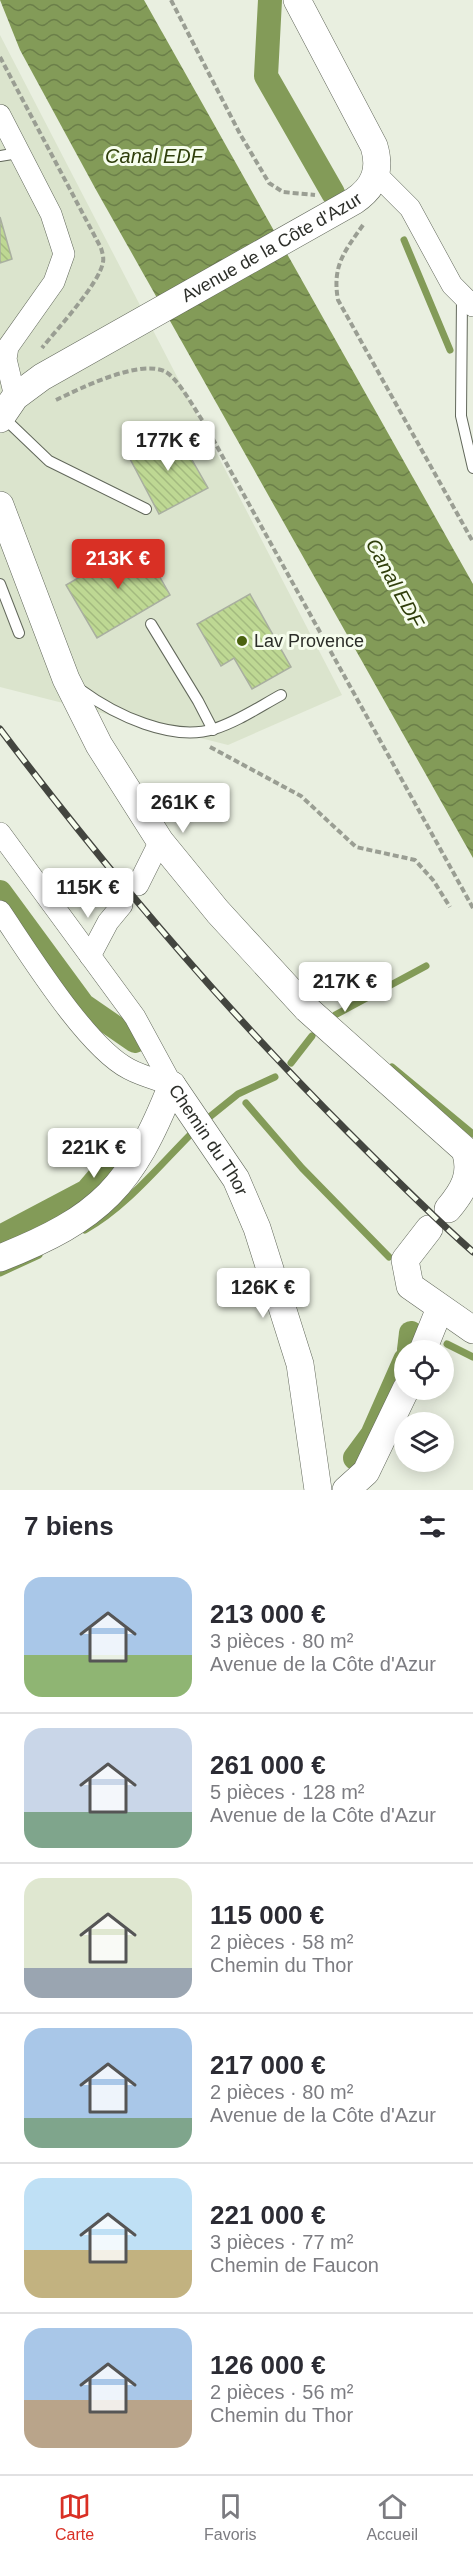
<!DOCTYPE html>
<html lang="fr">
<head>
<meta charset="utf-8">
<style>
	:root { --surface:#fff; --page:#f2f2f3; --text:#2b2b33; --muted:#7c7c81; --line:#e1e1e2; --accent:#d93025 }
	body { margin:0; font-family:Helvetica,sans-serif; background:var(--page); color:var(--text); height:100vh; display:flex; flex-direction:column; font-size:22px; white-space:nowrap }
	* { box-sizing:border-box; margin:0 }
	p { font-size:20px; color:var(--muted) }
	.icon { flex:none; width:33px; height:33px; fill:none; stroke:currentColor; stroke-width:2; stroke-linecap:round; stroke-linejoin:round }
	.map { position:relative; height:1490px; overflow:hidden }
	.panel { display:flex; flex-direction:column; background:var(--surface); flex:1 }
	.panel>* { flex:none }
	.fabs { position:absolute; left:394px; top:1340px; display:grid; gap:12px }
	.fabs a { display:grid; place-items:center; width:60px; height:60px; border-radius:50%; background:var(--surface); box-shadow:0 3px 15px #0003; font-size:30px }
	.price { position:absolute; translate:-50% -51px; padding:0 14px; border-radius:6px; background:#fff; color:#222; font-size:20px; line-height:39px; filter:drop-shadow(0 2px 3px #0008) }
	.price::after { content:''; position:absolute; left:50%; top:36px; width:18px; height:14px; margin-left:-9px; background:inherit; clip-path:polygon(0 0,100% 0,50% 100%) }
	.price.current { background:var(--accent); color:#fff }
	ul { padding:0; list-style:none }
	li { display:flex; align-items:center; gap:18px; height:150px; padding:0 24px }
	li+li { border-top:2px solid var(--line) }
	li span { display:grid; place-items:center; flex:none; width:168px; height:120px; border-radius:18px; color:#555 }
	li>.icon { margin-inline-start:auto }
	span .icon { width:72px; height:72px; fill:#fffc; stroke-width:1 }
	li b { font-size:26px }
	h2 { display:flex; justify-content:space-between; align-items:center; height:72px; padding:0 24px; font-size:26px }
	.dock { display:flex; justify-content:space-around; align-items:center; height:84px; border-top:2px solid var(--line); background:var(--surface); font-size:16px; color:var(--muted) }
	.dock a { display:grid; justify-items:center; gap:3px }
	.dock .current { color:var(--accent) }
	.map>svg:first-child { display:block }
</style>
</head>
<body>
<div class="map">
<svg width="473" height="1490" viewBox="0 0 473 1490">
	<defs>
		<pattern id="water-waves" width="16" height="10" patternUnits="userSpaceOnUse" patternTransform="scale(1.5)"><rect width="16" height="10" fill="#839b58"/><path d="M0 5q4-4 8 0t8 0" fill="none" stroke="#6b7f49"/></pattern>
		<pattern id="building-back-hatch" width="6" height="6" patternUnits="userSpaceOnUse" patternTransform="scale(1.5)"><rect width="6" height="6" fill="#bed893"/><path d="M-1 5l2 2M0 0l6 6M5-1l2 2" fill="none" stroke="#a3ba7f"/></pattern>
	</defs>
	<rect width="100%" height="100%" fill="#e9efe0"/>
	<path fill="#dbe4cd" d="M 0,35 L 342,695 L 228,745 L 0,687 Z"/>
	<path fill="url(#water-waves)" d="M 0,0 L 144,0 L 473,584 L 473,858 L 95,188 L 20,50 Z"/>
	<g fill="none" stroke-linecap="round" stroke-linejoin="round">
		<g stroke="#839b58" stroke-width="7">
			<path d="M 404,240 L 450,350"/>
			<path d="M 335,1015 L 426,966"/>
			<path d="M 291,1063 L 312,1036"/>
			<path d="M 392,1067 L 473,1134"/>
			<path d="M 246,1103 L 302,1168 L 389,1257"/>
			<path d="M 207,1119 L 238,1094 L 275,1077"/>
			<path d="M 85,1230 C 126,1207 159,1166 192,1133"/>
			<path d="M 0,1273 L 39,1255"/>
			<path d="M 447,1344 L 473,1357"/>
		</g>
		<g stroke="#839b58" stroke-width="24">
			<path d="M 270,0 L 266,76 L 333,193"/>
			<path d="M 0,892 L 83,1005 L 135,1041"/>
			<path d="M 0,1237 L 87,1191 L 110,1164"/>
			<path d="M 409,1350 L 411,1333"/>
			<path d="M 355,1458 L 372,1435 L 405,1360"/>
		</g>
	</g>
	<g fill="url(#building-back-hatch)" stroke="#a9afa0" stroke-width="1.5">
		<path d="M 0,217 L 12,259 L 0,263 Z"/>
		<path d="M 175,430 L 208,488 L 159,514 L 128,455 Z"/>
		<path d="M 140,542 L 170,595 L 97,638 L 66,585 Z"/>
		<path d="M 250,594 L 291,667 L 252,689 L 234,658 L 221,666 L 197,624 Z"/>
	</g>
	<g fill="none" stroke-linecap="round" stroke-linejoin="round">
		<defs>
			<g id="service">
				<path d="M 0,156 L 18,153"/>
				<path d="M 462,297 L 461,416 L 473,468"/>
				<path d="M 2,416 L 49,461 L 146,509"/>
				<path d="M 0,584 L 19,633"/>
				<path d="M 151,624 L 198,701 L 213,730"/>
				<path d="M 81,690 C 115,715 172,742 214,729 C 237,722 259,707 281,695"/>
			</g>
			<g id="minor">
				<path d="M 0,115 L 51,214 L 64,254 L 54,282 L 8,347 L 6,359 L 15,397"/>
				<path d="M 377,175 L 410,208 L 452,285 L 473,306"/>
				<path d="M 0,833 L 135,1017 L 172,1085"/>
				<path d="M 138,885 L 160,841"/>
				<path d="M 0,911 C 28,952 86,1047 129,1069 C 142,1076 158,1080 172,1085"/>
				<path d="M 90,956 L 108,922 L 122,905"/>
			</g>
			<g id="tertiary">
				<path id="s1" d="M 0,419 L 15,397 L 42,377 L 354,201 C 375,187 381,169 374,146 L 297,0"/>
				<path d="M 0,505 L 66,679 L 99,745 L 160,841 L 218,912 L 307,1009 L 465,1150 C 473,1174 464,1190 448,1209"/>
				<path id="s2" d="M 172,1085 L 236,1179 L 257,1228 L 300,1364 L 318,1490"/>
				<path d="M 429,1229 L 405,1260 L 410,1286 L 473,1330"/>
				<path d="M 0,1258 C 101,1218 132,1186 172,1085"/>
				<path d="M 423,1350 L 440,1308"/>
				<path d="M 346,1490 L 366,1472 L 406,1389"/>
			</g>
		</defs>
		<use href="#service" stroke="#62685b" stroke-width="12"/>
		<use href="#minor" stroke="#62685b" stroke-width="22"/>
		<use href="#tertiary" stroke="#62685b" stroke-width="28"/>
		<g stroke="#9a9e93" stroke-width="4" stroke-dasharray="6 3" stroke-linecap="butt">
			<path d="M 171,0 L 240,134 L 269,183 L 283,192 L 315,195"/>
			<path d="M 0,57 L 101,248 C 102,252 104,257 103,262 C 100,283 56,330 42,348"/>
			<path d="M 363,225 C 344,252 332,266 338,300 L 473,542"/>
			<path d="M 56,400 C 81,388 137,360 164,371 C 177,376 195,410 204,423 L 473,908"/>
			<path d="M 210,747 L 301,796 L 356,847 L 415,860 L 433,880 L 450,907"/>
		</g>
		<use href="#service" stroke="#fff" stroke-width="10"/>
		<use href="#minor" stroke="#fff" stroke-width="21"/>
		<use href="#tertiary" stroke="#fff" stroke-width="27"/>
		<defs>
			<path id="rail" d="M 0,729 C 108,872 222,1006 348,1132 C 389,1173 430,1214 473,1252"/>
		</defs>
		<use href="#rail" stroke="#43453f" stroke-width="7"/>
		<use href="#rail" stroke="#f6fded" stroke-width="4.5" stroke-dasharray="14" stroke-linecap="butt"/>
	</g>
	<circle fill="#4a620f" stroke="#f6fded" stroke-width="2" cx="242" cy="641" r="6"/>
	<g text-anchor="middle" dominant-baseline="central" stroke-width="6" stroke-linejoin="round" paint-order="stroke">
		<g font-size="18" fill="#2c2e29" stroke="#f6fded">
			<text stroke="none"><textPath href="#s1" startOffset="324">Avenue de la Côte d'Azur</textPath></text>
			<text stroke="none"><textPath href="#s2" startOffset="66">Chemin du Thor</textPath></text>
		</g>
		<g font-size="18" fill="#2c2e29" stroke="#f6fded" text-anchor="start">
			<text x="254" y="641">Lav Provence</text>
		</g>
		<g font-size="20" font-style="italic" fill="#2f3e0b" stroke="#f6fded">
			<text x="154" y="156">Canal EDF</text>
			<text transform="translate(395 583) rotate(61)">Canal EDF</text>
		</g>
	</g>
</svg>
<div class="fabs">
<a><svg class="icon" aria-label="locate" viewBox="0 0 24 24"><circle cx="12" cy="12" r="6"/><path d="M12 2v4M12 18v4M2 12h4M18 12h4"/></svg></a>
<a><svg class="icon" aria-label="layers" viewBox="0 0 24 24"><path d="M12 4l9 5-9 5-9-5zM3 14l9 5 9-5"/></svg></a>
</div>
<b class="price" style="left:168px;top:472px">177K €</b>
<b class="price current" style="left:118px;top:590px">213K €</b>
<b class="price" style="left:183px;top:834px">261K €</b>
<b class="price" style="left:88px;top:919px">115K €</b>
<b class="price" style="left:345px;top:1013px">217K €</b>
<b class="price" style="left:94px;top:1179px">221K €</b>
<b class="price" style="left:263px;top:1319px">126K €</b>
</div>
<section class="panel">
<h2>7 biens<svg class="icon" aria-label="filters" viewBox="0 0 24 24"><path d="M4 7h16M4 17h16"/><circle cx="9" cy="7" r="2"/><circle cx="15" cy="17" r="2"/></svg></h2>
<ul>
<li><span style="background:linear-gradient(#a9c7e8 65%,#8fb573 0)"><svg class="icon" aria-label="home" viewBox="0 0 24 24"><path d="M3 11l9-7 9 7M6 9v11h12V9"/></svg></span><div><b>213 000 €</b><p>3 pièces · 80 m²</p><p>Avenue de la Côte d'Azur</p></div></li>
<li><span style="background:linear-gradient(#c9d6e8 70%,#7fa58c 0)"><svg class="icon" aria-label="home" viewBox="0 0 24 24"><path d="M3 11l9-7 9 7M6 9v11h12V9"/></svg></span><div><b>261 000 €</b><p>5 pièces · 128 m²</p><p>Avenue de la Côte d'Azur</p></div></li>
<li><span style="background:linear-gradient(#dfe7d0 75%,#9aa5b1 0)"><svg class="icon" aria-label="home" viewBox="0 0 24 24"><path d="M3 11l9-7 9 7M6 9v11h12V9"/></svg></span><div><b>115 000 €</b><p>2 pièces · 58 m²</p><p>Chemin du Thor</p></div></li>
<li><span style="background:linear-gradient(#a9c7e8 75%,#7fa58c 0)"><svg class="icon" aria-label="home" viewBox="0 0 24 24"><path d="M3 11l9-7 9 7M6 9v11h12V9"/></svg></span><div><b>217 000 €</b><p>2 pièces · 80 m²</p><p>Avenue de la Côte d'Azur</p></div></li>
<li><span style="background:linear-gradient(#bfe0f5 60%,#c2b280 0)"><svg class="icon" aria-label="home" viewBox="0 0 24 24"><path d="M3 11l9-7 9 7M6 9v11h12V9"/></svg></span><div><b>221 000 €</b><p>3 pièces · 77 m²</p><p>Chemin de Faucon</p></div></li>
<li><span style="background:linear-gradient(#a9c7e8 60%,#b9a48a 0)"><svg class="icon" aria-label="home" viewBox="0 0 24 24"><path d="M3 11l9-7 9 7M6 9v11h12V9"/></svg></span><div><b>126 000 €</b><p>2 pièces · 56 m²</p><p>Chemin du Thor</p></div></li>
</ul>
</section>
<nav class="dock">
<a class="current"><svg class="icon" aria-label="map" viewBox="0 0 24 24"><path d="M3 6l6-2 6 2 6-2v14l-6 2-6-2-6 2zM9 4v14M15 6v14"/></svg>Carte</a>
<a><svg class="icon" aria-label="saved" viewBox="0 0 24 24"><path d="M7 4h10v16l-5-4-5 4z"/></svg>Favoris</a>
<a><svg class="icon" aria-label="home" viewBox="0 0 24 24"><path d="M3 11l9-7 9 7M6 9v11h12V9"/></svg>Accueil</a>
</nav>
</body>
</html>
